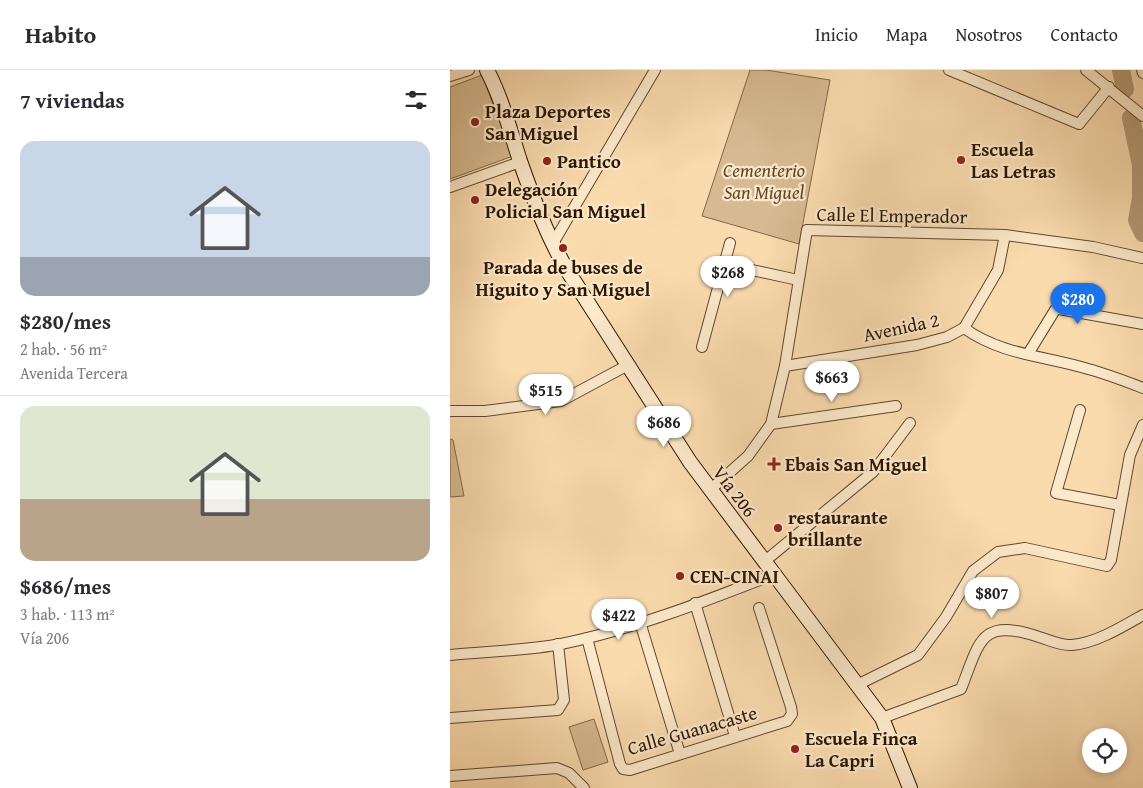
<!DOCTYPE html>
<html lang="es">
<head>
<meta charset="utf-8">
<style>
	:root { --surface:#fff; --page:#f2f2f3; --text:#2b2b33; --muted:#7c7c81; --line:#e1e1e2; --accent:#1a73e8 }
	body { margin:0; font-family:"Gentium Book Plus",serif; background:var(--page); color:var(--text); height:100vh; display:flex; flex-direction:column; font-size:19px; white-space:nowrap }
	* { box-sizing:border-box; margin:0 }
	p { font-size:16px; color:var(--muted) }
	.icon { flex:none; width:28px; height:28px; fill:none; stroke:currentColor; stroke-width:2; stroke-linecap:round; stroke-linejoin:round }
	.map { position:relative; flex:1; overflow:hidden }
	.details { display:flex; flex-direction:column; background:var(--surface); width:450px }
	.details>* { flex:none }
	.fabs { position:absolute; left:632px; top:658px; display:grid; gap:10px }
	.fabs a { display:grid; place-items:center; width:45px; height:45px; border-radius:50%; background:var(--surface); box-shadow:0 2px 8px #0003; font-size:25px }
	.price { position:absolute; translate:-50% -42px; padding:0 11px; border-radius:18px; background:#fff; color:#222; font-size:16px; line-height:32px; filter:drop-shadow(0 1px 2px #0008) }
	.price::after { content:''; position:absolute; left:50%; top:30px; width:15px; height:11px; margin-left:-8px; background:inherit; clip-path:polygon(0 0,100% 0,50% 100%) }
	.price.current { background:var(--accent); color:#fff }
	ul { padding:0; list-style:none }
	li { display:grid; align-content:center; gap:10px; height:265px; padding:0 20px }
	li+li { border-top:1px solid var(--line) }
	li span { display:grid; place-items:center; height:155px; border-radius:15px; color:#555 }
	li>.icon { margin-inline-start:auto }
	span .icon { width:90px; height:90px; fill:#fffc; stroke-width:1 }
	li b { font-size:21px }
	h2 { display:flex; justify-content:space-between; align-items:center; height:60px; padding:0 20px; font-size:21px }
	header { display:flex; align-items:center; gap:30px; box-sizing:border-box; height:70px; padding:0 25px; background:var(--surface); border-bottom:1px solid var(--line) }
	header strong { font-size:24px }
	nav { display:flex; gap:28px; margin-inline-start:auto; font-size:18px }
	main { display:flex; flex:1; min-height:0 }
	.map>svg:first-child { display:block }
</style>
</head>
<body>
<header>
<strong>Habito</strong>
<nav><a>Inicio</a><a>Mapa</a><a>Nosotros</a><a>Contacto</a></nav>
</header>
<main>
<section class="details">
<h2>7 viviendas<svg class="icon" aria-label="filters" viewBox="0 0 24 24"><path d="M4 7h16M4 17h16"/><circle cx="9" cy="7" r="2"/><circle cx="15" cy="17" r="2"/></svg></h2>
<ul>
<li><span style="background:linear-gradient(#c9d6e8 75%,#9aa5b1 0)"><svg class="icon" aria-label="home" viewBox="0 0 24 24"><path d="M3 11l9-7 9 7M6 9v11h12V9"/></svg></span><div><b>$280/mes</b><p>2 hab. · 56 m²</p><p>Avenida Tercera</p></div></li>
<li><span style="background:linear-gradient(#dfe7d0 60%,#b9a48a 0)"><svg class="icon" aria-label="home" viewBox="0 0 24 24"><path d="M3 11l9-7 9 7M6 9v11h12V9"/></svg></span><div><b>$686/mes</b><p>3 hab. · 113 m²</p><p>Vía 206</p></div></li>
</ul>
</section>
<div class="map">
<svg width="693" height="718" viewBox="0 0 693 718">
	<rect width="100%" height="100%" fill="#fadbae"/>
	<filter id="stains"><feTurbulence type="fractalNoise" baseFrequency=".004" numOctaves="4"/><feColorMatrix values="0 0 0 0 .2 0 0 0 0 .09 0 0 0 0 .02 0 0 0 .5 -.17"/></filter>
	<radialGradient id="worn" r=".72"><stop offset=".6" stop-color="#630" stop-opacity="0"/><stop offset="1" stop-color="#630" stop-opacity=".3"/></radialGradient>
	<g fill="#d7ba91" stroke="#82684a">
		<path d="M 300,0 L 316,0 L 380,10 L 349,174 L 252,146 Z"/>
		<path d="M 32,5 L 63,86 L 0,109 L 0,17 Z"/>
		<path d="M 0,369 L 3,370 L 14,426 L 0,427 Z"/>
		<path d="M 144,649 L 158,692 L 133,700 L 119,657 Z"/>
	</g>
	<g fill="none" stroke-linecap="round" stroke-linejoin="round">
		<g stroke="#b49874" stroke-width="18">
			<path d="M 671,0 L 675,19"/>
			<path d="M 681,48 L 691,95 L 691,128 L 687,150 L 693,163"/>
		</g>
		<defs>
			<g id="minor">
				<path d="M 499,0 L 629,54 L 659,17"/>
				<path d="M 636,0 L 693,46"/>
				<path d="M 692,0 L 693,3"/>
				<path d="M 0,6 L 19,0"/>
				<path d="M 0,117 L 70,92"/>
				<path d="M 102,175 L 205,0"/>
				<path d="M 274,194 L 348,210"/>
				<path d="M 514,258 C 551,285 596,286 638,299 C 657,304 675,311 693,318"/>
				<path d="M 514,258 L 548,200 L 555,165"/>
				<path d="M 252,277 L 280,173"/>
				<path d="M 578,284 L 605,240 L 609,239 L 693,254"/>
				<path d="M 335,296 L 467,275 L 497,267 L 514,258"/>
				<path d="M 630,340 L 606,423 L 670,435"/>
				<path d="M 0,341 L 35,341 L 111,331 L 178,295"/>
				<path d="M 321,354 L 446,336"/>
				<path d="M 260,420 L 298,386 L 321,354 L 335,296 L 357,160 L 555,165 L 643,177 L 692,188"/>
				<path d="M 315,491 L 423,402 L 460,353"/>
				<path d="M 245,533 L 285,666"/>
				<path d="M 190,552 L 230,684"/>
				<path d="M 137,568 L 170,694 L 173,699 L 180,700 L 337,651 L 342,644 L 341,637 L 309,538"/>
				<path d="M 0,585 C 36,581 75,581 111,574 C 184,559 256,531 325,504"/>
				<path d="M 407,615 L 468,585 L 496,547 L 523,501 L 548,482 L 575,478 L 657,496 L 661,490 L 680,385 L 693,355"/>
				<path d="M 0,648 L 108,640 L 114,630 L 108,574"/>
				<path d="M 432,648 L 511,619 C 530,571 530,547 589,567 C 599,570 611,576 622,575 C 646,573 672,557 693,545"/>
				<path d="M 0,706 L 107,698 L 119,703 L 134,718"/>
			</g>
			<path id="secondary" d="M 37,0 C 52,29 60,60 70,91 C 83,128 97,166 117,200 L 240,392 L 432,648 L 460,718"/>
		</defs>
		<use href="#minor" stroke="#60482d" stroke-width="12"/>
		<use href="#secondary" stroke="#2d1702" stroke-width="16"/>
		<use href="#minor" stroke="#fce8ca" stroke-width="10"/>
		<use href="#secondary" stroke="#fce8ca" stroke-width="14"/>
	</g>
	<g fill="#8f2418" stroke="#fce8ca" stroke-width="2">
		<circle cx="25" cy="52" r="5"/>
		<circle cx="511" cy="90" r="5"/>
		<circle cx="97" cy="91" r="5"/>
		<circle cx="25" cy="130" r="5"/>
		<circle cx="113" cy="178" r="5"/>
		<path d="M321.5 386.5h5v5h5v5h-5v5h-5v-5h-5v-5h5z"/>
		<circle cx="328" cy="458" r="5"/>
		<circle cx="230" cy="506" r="5"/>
		<circle cx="345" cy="679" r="5"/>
	</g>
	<g text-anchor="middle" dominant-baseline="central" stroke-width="4.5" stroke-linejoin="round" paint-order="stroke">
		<g font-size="19" font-weight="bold" fill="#2d1702" stroke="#fce8ca" text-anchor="start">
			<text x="35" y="41">Plaza Deportes<tspan x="35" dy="22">San Miguel</tspan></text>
			<text x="521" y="79">Escuela<tspan x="521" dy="22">Las Letras</tspan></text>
			<text x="107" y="91">Pantico</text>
			<text x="35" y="119">Delegación<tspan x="35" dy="22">Policial San Miguel</tspan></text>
			<text x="113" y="197" text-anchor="middle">Parada de buses de<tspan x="113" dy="22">Higuito y San Miguel</tspan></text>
			<text x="335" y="394">Ebais San Miguel</text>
			<text x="338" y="447">restaurante<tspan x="338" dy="22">brillante</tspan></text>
			<text x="240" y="506">CEN-CINAI</text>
			<text x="355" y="668">Escuela Finca<tspan x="355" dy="22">La Capri</tspan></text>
		</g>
		<g font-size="19" font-style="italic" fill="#60482d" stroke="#fce8ca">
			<text x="314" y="100">Cementerio<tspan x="314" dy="22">San Miguel</tspan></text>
		</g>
		<g font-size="19" fill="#2d1702" stroke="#fce8ca">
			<text transform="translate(442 145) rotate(1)">Calle El Emperador</text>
			<text transform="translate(451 257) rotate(-12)">Avenida 2</text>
			<text transform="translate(285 421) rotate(53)">Vía 206</text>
			<text transform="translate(242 660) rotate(-16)">Calle Guanacaste</text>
		</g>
	</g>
	<rect width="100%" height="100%" filter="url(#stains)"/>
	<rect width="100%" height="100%" fill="url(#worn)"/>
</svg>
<div class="fabs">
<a><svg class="icon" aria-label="locate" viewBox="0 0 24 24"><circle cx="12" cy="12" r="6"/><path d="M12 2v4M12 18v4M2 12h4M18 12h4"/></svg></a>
</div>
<b class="price" style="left:278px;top:228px">$268</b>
<b class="price current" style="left:628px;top:255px">$280</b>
<b class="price" style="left:382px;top:333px">$663</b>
<b class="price" style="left:96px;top:346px">$515</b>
<b class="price" style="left:214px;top:378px">$686</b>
<b class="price" style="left:542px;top:549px">$807</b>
<b class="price" style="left:169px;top:571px">$422</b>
</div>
</main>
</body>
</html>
